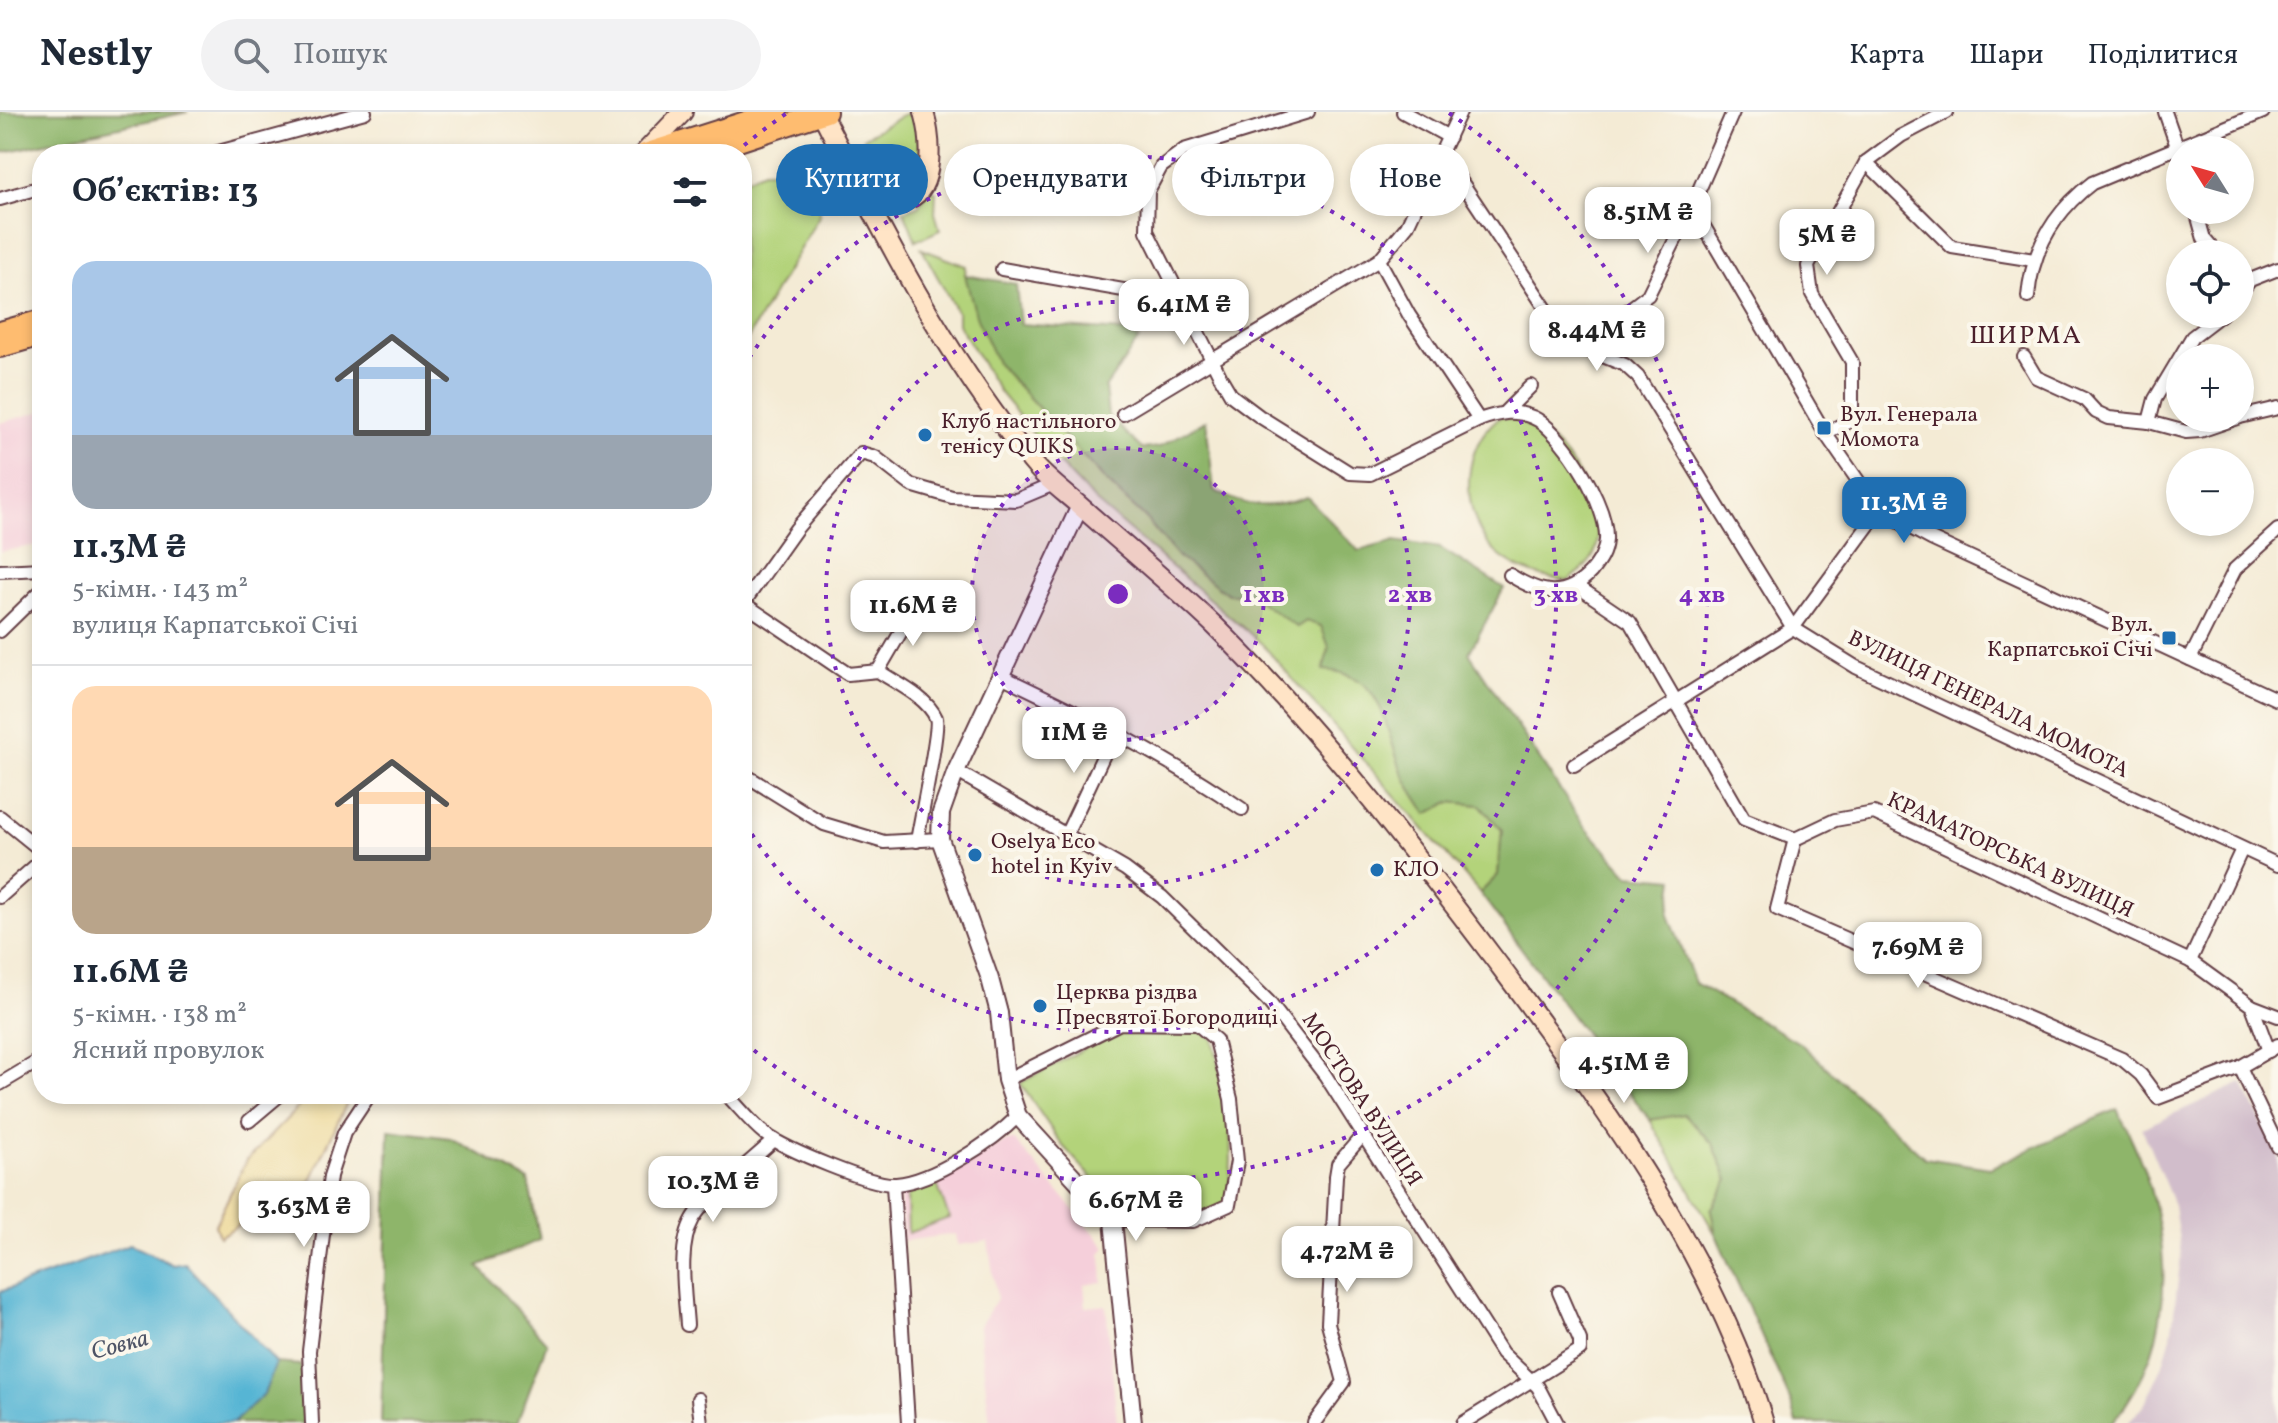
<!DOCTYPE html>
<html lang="uk">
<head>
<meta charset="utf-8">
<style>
	:root { --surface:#fff; --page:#f2f2f3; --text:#1f2937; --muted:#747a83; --line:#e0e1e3; --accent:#1f6fb2 }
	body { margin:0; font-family:Vollkorn,serif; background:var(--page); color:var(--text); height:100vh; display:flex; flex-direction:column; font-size:30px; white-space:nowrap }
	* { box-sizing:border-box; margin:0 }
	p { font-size:26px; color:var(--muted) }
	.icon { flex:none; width:44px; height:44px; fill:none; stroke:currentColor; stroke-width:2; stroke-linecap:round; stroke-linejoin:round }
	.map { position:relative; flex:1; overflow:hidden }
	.panel { position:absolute; left:32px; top:32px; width:720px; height:960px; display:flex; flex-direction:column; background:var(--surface); border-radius:32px; box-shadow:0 4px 12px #0003 }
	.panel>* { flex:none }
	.hud { position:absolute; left:776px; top:32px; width:760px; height:72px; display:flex; gap:16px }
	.needle { width:52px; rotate:307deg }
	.controls { position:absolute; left:2166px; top:24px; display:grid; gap:16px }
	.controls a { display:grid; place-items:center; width:88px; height:88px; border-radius:50%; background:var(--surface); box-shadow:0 4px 12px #0003; font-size:40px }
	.price { position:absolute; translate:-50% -68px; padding:0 18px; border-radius:16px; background:#fff; color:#222; font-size:26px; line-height:52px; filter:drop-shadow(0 2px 4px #0008) }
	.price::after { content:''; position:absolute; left:50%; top:48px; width:24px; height:18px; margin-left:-12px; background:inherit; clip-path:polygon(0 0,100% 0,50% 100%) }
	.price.current { background:var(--accent); color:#fff }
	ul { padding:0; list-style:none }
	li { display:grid; align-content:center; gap:16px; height:424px; padding:0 40px }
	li+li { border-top:2px solid var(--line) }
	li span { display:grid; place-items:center; height:248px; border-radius:24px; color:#555 }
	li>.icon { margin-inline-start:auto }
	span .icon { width:144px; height:144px; fill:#fffc; stroke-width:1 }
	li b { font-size:34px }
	h2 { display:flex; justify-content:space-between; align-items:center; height:96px; padding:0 40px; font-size:34px }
	.tag { padding:0 28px; border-radius:36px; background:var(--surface); box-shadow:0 4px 12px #0003; font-size:28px; line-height:72px }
	.tag.current { background:var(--accent); color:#fff }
	header { display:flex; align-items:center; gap:48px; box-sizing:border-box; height:112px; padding:0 40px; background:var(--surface); border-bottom:2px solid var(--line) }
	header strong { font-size:38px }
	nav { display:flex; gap:44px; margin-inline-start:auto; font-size:28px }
	.search { width:560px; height:72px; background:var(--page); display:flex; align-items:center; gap:20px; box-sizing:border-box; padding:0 28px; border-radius:44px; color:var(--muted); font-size:30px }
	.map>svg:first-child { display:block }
</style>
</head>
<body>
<header>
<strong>Nestly</strong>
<div class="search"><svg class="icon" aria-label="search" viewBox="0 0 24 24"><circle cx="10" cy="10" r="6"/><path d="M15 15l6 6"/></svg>Пошук</div>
<nav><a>Карта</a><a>Шари</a><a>Поділитися</a></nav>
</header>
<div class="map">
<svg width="2278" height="1311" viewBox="0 0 2278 1311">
	<rect width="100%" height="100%" fill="#fbf7ec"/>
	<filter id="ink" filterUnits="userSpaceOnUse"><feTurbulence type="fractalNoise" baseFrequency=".0125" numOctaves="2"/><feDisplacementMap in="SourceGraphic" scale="16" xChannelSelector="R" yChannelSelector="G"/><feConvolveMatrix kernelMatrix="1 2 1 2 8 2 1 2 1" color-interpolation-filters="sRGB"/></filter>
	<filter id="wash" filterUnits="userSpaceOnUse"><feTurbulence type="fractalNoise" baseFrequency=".006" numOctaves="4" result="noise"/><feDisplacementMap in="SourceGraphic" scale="32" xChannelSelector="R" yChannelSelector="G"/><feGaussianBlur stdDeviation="1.8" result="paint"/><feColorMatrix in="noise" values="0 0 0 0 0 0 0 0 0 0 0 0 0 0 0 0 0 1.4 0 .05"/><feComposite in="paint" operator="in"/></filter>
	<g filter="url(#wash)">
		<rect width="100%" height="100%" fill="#f4ebd5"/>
		<g fill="#f5cfda">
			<path d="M 42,299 L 42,432 L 0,440 L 0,311 Z"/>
			<path d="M 1007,1029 L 1015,1029 L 1106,1135 L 1101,1142 L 1103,1170 L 1084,1173 L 1086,1195 L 1106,1193 L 1117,1311 L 990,1311 L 979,1215 L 997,1187 L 988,1129 L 958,1133 L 956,1122 L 903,1129 L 900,1083 Z"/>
		</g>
		<path fill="#d1bdcb" d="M 2242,971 L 2278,1044 L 2278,1311 L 2128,1311 L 2144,1293 L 2162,1255 L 2171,1225 L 2181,1143 L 2174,1093 L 2142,1016 Z"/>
		<g fill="#b3d37a" stroke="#7e7952" stroke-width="2">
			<path d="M 909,0 L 917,4 L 921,47 L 919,70 L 900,84 L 888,75 L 863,26 Z"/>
			<path d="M 763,59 L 797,59 L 818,77 L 819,104 L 742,236 L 742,69 Z"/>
			<path d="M 929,79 L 936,79 L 935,101 L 940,118 L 916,129 L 904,99 L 918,94 Z"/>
			<path d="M 922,137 L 966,154 L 965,163 L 997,251 L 1107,370 L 1228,482 L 1249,482 L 1297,515 L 1306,509 L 1322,514 L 1337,559 L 1367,572 L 1387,608 L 1404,663 L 1427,702 L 1450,690 L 1480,693 L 1502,718 L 1498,763 L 1480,781 L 1262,532 L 1095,389 L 1052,344 L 1000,281 L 958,212 L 958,202 Z"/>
			<path d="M 1500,305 C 1510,307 1521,308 1530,313 C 1566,331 1608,396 1596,437 C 1592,451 1579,461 1568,469 C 1539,466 1504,455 1486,429 C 1460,391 1463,332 1500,305 Z"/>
			<path d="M 1123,916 L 1197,917 L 1213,927 C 1227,985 1237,1031 1227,1091 L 1193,1106 L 1168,1101 L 1094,1068 L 1062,1033 L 1020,971 Z"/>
			<path d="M 1684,1002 L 1713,1032 L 1728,1068 L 1711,1098 L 1716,1123 L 1650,1008 Z"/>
			<path d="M 937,1072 L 949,1106 L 908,1121 L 907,1083 Z"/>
		</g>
		<g fill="#8eb56a" stroke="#6c6a4a" stroke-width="2">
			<path d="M 0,0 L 188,0 L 0,41 Z"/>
			<path d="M 965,163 L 1016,172 L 1020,212 L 1123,219 L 1139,227 L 1105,276 L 1108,304 L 1142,337 L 1159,335 L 1206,308 L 1214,378 C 1245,396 1273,398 1307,385 L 1359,439 L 1395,429 L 1440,436 L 1504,476 L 1469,541 L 1584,714 L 1629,763 L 1674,767 L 1669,803 L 1695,871 L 1801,932 L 1925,1046 L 1990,1056 L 2117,997 C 2170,1096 2189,1219 2112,1311 L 1797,1311 L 1791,1290 L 1716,1123 L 1711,1098 L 1728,1068 L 1713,1032 L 1684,1002 L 1650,1008 L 1480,781 L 1498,763 L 1502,718 L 1480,693 L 1450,690 L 1427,702 C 1420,690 1410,677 1404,664 C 1383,619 1388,561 1323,558 L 1329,535 L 1321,514 L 1306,509 L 1297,515 L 1249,482 L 1228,482 L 1178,445 L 1146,407 L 1107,370 L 997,251 L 977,207 Z"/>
			<path d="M 389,1018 L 450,1026 L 528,1068 L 540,1128 L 478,1154 L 547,1231 L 517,1311 L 381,1311 Z"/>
			<path d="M 276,1251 L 300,1253 L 311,1277 L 312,1311 L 233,1311 L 264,1282 Z"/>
		</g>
		<path fill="#eeda9e" stroke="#9c7c64" stroke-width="2" d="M 311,982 L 351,982 L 311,1068 L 219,1125 L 215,1113 L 246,1049 Z"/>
		<path fill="#56b5d4" stroke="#506a80" stroke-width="2" d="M 130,1132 L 173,1153 L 185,1151 L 276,1251 L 264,1282 L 233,1311 L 0,1311 L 0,1180 Z"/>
	</g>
	<g filter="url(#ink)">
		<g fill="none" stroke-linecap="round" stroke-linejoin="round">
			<defs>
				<g id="minor">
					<path d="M 1308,0 L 1184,38 L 1161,55 L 1148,79 L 1147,119 L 1221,266 L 1231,283 L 1259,304 L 1350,361 L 1370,362 L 1479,308"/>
					<path d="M 1403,0 L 1449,25"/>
					<path d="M 2165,0 L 2180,43"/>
					<path d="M 211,42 L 365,0"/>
					<path d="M 1443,42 L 1568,230 L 1625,253 L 1638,265 L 1793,516 L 1856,555 L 2278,753"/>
					<path d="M 1866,50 L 1952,135 L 2034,148"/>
					<path d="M 0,87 L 42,75"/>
					<path d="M 1692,94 L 1825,321 L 1879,399 L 1931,427 L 2278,588"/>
					<path d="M 2196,98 L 2204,127 L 2217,142"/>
					<path d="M 1379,148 L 1409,203 L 1479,308 C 1499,301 1517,296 1538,308 C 1566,326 1608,394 1606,428 C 1605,441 1599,450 1591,460 C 1565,488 1540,482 1510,463"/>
					<path d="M 1002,157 L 1181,188"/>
					<path d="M 2240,181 L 2250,168 L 2278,157"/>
					<path d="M 2028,185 C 2032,137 2054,100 2092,71 L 2263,0"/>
					<path d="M 1619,205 L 1648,183 L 1692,94 L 1733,0"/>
					<path d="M 2024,245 L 2036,265 L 2084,287 L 2096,300 L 2109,306 L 2149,310 L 2186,320 L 2200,319 L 2238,306"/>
					<path d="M 1506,299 L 1531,274"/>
					<path d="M 1123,302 L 1379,148 L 1407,114 L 1460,0"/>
					<path d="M 2240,305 L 2278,296"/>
					<path d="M 2149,310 L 2155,287 L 2192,225 L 2222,202"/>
					<path d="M 1825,321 L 1852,308 L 1852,250 L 1812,182 L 1808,154 L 1866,50 L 1901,24 L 1947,0"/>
					<path d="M 0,459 L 42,457"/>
					<path d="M 1577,474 L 1630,510 L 1744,707 L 1795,727 L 1835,708 L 1874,701 L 2190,849 L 2252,894 L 2269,939"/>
					<path d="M 743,491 L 848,562 L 878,559 C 896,571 927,585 936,606 C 940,615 920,710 917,729"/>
					<path d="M 742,493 L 796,417 L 861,341 L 875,345 L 911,373 L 952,385 L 1016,388 L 1054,372"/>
					<path d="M 0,519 L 42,478"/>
					<path d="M 2190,547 L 2235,457 L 2278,418"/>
					<path d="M 878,559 L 916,494"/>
					<path d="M 1001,564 C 1085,604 1166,644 1242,697"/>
					<path d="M 1574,653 L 1793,516 L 1879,399"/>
					<path d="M 956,659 L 1125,757 L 1162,785 L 1268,889 L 1325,963 L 1502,1241 L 1538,1275 L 1557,1311"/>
					<path d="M 742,661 L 824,712 L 884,730 L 940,727"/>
					<path d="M 0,705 L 42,739"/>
					<path d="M 1066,723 L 1115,619"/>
					<path d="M 1795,727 L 1777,797 L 2122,947 L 2141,963 L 2158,986 L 2240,955 L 2278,933"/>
					<path d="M 0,785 L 42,748"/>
					<path d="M 2190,849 L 2242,737"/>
					<path d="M 2252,894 L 2278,904"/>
					<path d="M 2240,955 L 2278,1035"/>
					<path d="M 1006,968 L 1120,911 L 1197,912 L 1216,928 L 1231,987 L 1237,1049 L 1229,1093 L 1193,1109 L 1113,1108"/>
					<path d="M 0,972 L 42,947"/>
					<path d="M 726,982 C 739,995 751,1011 765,1022 C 785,1037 872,1074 896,1072 C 933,1069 992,1030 1018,1004"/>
					<path d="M 249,1009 L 281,982"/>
					<path d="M 893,1073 L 908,1311"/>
					<path d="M 687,1213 C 685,1182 677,1135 693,1107 C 706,1084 754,1047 774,1028"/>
					<path d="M 698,1287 L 701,1311"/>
					<path d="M 312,1311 L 309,1239 L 330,1064 L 344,1021 L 370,982"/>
					<path d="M 1314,1311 L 1344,1270 L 1328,1211 L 1336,1064 L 1338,1052 L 1362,1024"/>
					<path d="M 1463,1311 L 1580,1238 L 1580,1228 L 1559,1180"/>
				</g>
				<path id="tertiary" d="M 1080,394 L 956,659 L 941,701 L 940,727 L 990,867 L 999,901 L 1006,968 L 1018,1004 L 1113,1108 L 1133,1311"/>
				<g id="secondary">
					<path d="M 821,0 C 883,122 945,244 1032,350 C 1046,367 1064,380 1080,394 C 1125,434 1172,473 1215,514 C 1320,618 1410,735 1499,853 C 1603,993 1714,1142 1764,1311"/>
					<path d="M 644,41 L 683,0"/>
					<path d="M 859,68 C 867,74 876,83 884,88 C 893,92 900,91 909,87 C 936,75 931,25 924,0"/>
				</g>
				<g id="primary">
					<path d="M 645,42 L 777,0"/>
					<path d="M 699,42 L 826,0"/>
					<path d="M 0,220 L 42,208"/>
					<path d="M 0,235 L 42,223"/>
				</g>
			</defs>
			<use href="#minor" stroke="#643e44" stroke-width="16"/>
			<use href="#tertiary" stroke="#643e44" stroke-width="20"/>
			<use href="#secondary" stroke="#643e44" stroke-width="22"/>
			<use href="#primary" stroke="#643e44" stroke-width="24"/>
			<use href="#minor" stroke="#fff" stroke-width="12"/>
			<use href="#tertiary" stroke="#fff" stroke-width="16"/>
			<use href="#secondary" stroke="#ffe4c6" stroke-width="18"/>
			<use href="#primary" stroke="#febc70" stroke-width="20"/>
		</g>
	</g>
	<circle cx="1118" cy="482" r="146" fill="#7b2cbf" fill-opacity=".12"/>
	<g fill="none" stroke="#7b2cbf" stroke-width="4" stroke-dasharray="4 8">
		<circle cx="1118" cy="482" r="146"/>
		<circle cx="1118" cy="482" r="292"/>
		<path d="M743 256A438 438 0 1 1 743 708"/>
		<path d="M735 41A584 584 0 0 1 787 1M1449 1A584 584 0 1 1 743 929"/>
	</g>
	<g fill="#1f6fb2" stroke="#fbf7ec" stroke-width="3">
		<rect x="1816" y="308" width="16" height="16" rx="4"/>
		<circle cx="925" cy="323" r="8"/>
		<rect x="2161" y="518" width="16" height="16" rx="4"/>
		<circle cx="975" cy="743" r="8"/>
		<circle cx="1377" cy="758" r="8"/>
		<circle cx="1040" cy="894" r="8"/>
	</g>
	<g text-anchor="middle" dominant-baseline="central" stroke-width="8" stroke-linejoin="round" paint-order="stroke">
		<g font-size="22" fill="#4a1f2b" stroke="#fbf7ec" text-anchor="start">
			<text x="1840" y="303">Вул. Генерала<tspan x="1840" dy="25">Момота</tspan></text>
			<text x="941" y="310">Клуб настільного<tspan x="941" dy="25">тенісу QUIKS</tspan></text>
			<text x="2153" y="513" text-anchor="end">Вул.<tspan x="2153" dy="25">Карпатської Січі</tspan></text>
			<text x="991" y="730">Oselya Eco<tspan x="991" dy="25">hotel in Kyiv</tspan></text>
			<text x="1393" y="758">КЛО</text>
			<text x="1056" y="881">Церква різдва<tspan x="1056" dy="25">Пресвятої Богородиці</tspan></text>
		</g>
		<g font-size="22" fill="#4a1f2b" stroke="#fbf7ec">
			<text transform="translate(1988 593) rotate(26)">ВУЛИЦЯ ГЕНЕРАЛА МОМОТА</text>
			<text transform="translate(2010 744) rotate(25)">КРАМАТОРСЬКА ВУЛИЦЯ</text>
			<text transform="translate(1361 988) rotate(57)">МОСТОВА ВУЛИЦЯ</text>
		</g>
		<g font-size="24" font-style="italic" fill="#4e5466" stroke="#fbf7ec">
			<text transform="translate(120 1234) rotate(-15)">Совка</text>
		</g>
		<g font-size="26" letter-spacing="2" fill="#4a1f2b" stroke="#fbf7ec">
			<text x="2026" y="224">ШИРМА</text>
		</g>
	</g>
	<circle cx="1118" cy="482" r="12" fill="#7b2cbf" stroke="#fbf7ec" stroke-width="4"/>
	<g font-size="24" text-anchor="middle" font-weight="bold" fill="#7b2cbf" stroke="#fbf7ec" stroke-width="8" stroke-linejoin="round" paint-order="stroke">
		<text x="1264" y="490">1 хв</text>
		<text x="1410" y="490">2 хв</text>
		<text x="1556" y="490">3 хв</text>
		<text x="1702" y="490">4 хв</text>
	</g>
</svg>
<div class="controls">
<a><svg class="needle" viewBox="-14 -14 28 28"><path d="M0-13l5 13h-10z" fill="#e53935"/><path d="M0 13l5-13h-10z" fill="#747a83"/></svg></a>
<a><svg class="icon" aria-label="locate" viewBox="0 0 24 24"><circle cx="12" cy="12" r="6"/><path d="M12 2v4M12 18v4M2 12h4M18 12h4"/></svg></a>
<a>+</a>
<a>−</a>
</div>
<b class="price" style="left:1648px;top:143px">8.51M ₴</b>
<b class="price" style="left:1827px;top:165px">5M ₴</b>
<b class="price" style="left:1184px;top:235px">6.41M ₴</b>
<b class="price" style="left:1597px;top:261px">8.44M ₴</b>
<b class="price current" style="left:1904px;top:433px">11.3M ₴</b>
<b class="price" style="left:913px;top:536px">11.6M ₴</b>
<b class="price" style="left:1074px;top:663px">11M ₴</b>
<b class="price" style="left:1918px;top:878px">7.69M ₴</b>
<b class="price" style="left:1624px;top:993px">4.51M ₴</b>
<b class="price" style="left:713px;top:1112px">10.3M ₴</b>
<b class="price" style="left:1136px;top:1131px">6.67M ₴</b>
<b class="price" style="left:304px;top:1137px">3.63M ₴</b>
<b class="price" style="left:1347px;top:1182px">4.72M ₴</b>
<div class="hud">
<a class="tag current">Купити</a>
<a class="tag">Орендувати</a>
<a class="tag">Фільтри</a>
<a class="tag">Нове</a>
</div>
<section class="panel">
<h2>Об’єктів: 13<svg class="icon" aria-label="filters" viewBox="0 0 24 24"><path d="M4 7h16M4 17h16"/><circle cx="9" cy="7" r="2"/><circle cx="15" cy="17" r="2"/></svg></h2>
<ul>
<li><span style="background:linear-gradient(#a9c7e8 70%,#9aa5b1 0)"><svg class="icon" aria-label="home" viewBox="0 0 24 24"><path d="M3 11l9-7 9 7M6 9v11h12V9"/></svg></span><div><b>11.3M ₴</b><p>5-кімн. · 143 m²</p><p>вулиця Карпатської Січі</p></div></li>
<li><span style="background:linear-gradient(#ffd9b3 65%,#b9a48a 0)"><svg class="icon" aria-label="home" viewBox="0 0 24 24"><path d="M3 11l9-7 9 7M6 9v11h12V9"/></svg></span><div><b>11.6M ₴</b><p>5-кімн. · 138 m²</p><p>Ясний провулок</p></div></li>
</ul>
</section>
</div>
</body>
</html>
